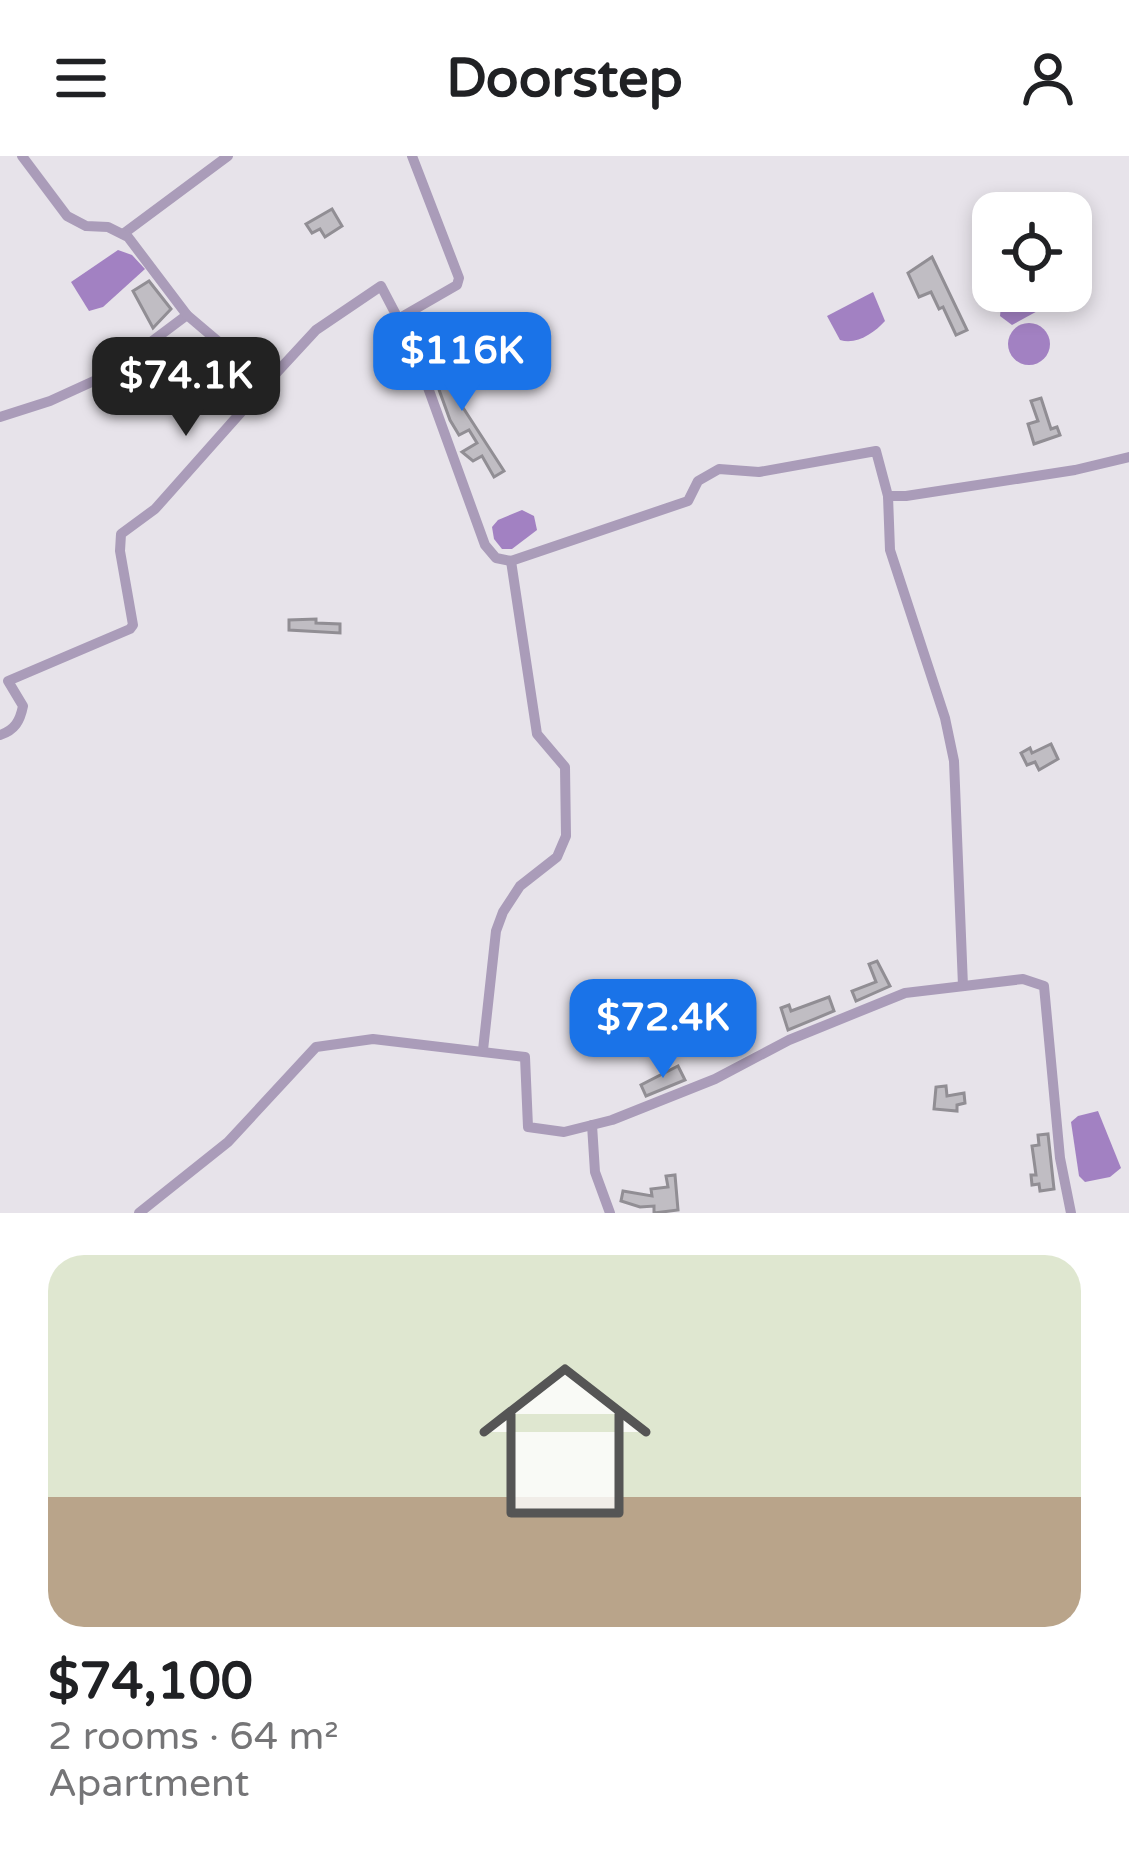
<!DOCTYPE html>
<html lang="en">
<head>
<meta charset="utf-8">
<style>
	:root { --surface:#fff; --page:#f2f2f2; --text:#202124; --muted:#757577; --line:#e0e0e0; --accent:#1a73e8 }
	body { margin:0; font-family:"Varela Round",sans-serif; background:var(--page); color:var(--text); height:100vh; display:flex; flex-direction:column; font-size:45px; white-space:nowrap }
	* { box-sizing:border-box; margin:0 }
	p { font-size:39px; color:var(--muted) }
	.icon { flex:none; width:66px; height:66px; fill:none; stroke:currentColor; stroke-width:2; stroke-linecap:round; stroke-linejoin:round }
	.map { position:relative; height:1057px; overflow:hidden }
	.side { display:flex; flex-direction:column; background:var(--surface); flex:1 }
	.side>* { flex:none }
	.buttons { position:absolute; left:972px; top:36px; display:grid; gap:24px }
	.buttons a { display:grid; place-items:center; width:120px; height:120px; border-radius:24px; background:var(--surface); box-shadow:0 6px 18px #0003; font-size:60px }
	.price { position:absolute; translate:-50% -102px; padding:0 27px; border-radius:24px; background:var(--accent); color:#fff; font-size:39px; line-height:78px; filter:drop-shadow(0 3px 6px #0008) }
	.price::after { content:''; position:absolute; left:50%; top:72px; width:36px; height:27px; margin-left:-18px; background:inherit; clip-path:polygon(0 0,100% 0,50% 100%) }
	.price.current { background:#222; color:#fff }
	ul { padding:0; list-style:none }
	li { display:grid; align-content:center; gap:24px; height:636px; padding:0 48px }
	li+li { border-top:3px solid var(--line) }
	li span { display:grid; place-items:center; height:372px; border-radius:36px; color:#555 }
	li>.icon { margin-inline-start:auto }
	span .icon { width:216px; height:216px; fill:#fffc; stroke-width:1 }
	li b { font-size:51px }
	header { display:flex; justify-content:space-between; align-items:center; height:156px; padding:0 48px; background:var(--surface); font-size:54px; font-weight:800 }
	.map>svg:first-child { display:block }
</style>
</head>
<body>
<header><svg class="icon" aria-label="menu" viewBox="0 0 24 24"><path d="M4 6h16M4 12h16M4 18h16"/></svg>Doorstep<svg class="icon" aria-label="person" viewBox="0 0 24 24"><circle cx="12" cy="8" r="4"/><path d="M4 21q1-7 8-7t8 7"/></svg></header>
<div class="map">
<svg width="1129" height="1057" viewBox="0 0 1129 1057">
	<rect width="100%" height="100%" fill="#e7e3ea"/>
	<g fill="#a281c2">
		<path d="M 118,94 L 132,99 L 145,113 L 103,151 L 89,155 L 71,126 Z"/>
		<path d="M 1008,135 L 1052,135 L 1054,146 L 1012,169 L 1000,160 L 1002,140 Z"/>
		<path d="M 873,136 L 885,165 C 874,177 857,189 840,184 L 827,160 Z"/>
		<circle cx="1029" cy="188" r="21"/>
		<path d="M 522,354 L 534,360 L 537,374 L 512,393 L 502,393 L 494,383 L 492,371 L 498,364 Z"/>
		<path d="M 1098,955 L 1121,1012 L 1110,1021 L 1085,1026 L 1079,1020 L 1071,966 L 1078,960 Z"/>
	</g>
	<g fill="#c0bdc3" stroke="#918e94" stroke-width="3">
		<path d="M 332,53 L 342,70 L 325,81 L 320,73 L 312,77 L 306,68 Z"/>
		<path d="M 932,101 L 967,174 L 956,179 L 943,151 L 939,153 L 931,136 L 919,141 L 908,117 Z"/>
		<path d="M 149,125 L 171,153 L 153,172 L 133,135 Z"/>
		<path d="M 454,199 L 460,209 L 448,216 L 454,227 L 449,230 L 504,315 L 494,321 L 482,300 L 473,305 L 462,296 L 477,287 L 469,274 L 459,279 L 450,264 L 429,206 L 437,202 L 440,207 Z"/>
		<path d="M 1041,242 L 1051,273 L 1057,271 L 1060,279 L 1034,288 L 1028,268 L 1038,265 L 1031,245 Z"/>
		<path d="M 316,463 L 316,467 L 340,468 L 340,477 L 289,474 L 289,464 Z"/>
		<path d="M 1051,588 L 1058,603 L 1039,614 L 1035,606 L 1027,609 L 1021,597 L 1030,592 L 1032,597 Z"/>
		<path d="M 877,805 L 890,830 L 856,845 L 852,835 L 876,826 L 869,808 Z"/>
		<path d="M 829,841 L 834,855 L 788,874 L 781,852 L 789,849 L 791,855 Z"/>
		<path d="M 678,910 L 685,924 L 646,940 L 641,929 Z"/>
		<path d="M 946,930 L 947,940 L 964,937 L 965,947 L 957,949 L 957,955 L 934,953 L 936,931 Z"/>
		<path d="M 1048,978 L 1054,1033 L 1040,1035 L 1039,1028 L 1032,1029 L 1031,1019 L 1036,1019 L 1032,990 L 1039,989 L 1038,979 Z"/>
		<path d="M 675,1019 L 678,1054 L 654,1057 L 654,1050 L 640,1051 L 621,1045 L 623,1035 L 652,1040 L 651,1033 L 668,1031 L 666,1020 Z"/>
	</g>
	<g fill="none" stroke-linecap="round" stroke-linejoin="round">
		<g stroke="#aa9cb9" stroke-width="10">
			<path d="M 123,78 L 228,0"/>
			<path d="M 398,163 L 457,129 L 459,122 L 412,0"/>
			<path d="M 267,227 L 316,174 L 381,130 L 414,193 L 485,389 L 496,402 L 511,405"/>
			<path d="M 0,261 L 50,245 L 107,219 L 187,159"/>
			<path d="M 888,340 L 890,394 L 945,562 L 954,605 L 963,830"/>
			<path d="M 0,579 C 15,574 20,565 23,550 L 8,525 L 130,473 L 133,469 L 120,395 L 121,378 L 155,353 L 267,227 L 187,159 L 128,81 L 108,71 L 86,70 L 67,60 L 22,0"/>
			<path d="M 483,894 L 496,775 L 503,756 L 520,730 L 557,701 L 566,680 L 565,611 L 537,578 L 511,405 L 688,345 L 698,325 L 719,313 L 759,316 L 876,295 L 888,340 L 906,340 L 1075,314 L 1129,301"/>
			<path d="M 592,969 L 595,1016 L 610,1057"/>
			<path d="M 139,1057 L 228,986 L 316,891 L 373,883 L 525,901 L 528,971 L 564,976 L 612,964 L 715,923 L 789,884 L 905,837 L 1023,823 L 1044,830 L 1060,1002 L 1071,1057"/>
		</g>
	</g>
</svg>
<div class="buttons">
<a><svg class="icon" aria-label="locate" viewBox="0 0 24 24"><circle cx="12" cy="12" r="6"/><path d="M12 2v4M12 18v4M2 12h4M18 12h4"/></svg></a>
</div>
<b class="price" style="left:462px;top:258px">$116K</b>
<b class="price current" style="left:186px;top:283px">$74.1K</b>
<b class="price" style="left:663px;top:925px">$72.4K</b>
</div>
<section class="side">
<ul>
<li><span style="background:linear-gradient(#dfe7d0 65%,#b9a48a 0)"><svg class="icon" aria-label="home" viewBox="0 0 24 24"><path d="M3 11l9-7 9 7M6 9v11h12V9"/></svg></span><div><b>$74,100</b><p>2 rooms · 64 m²</p><p>Apartment</p></div></li>
</ul>
</section>
</body>
</html>
